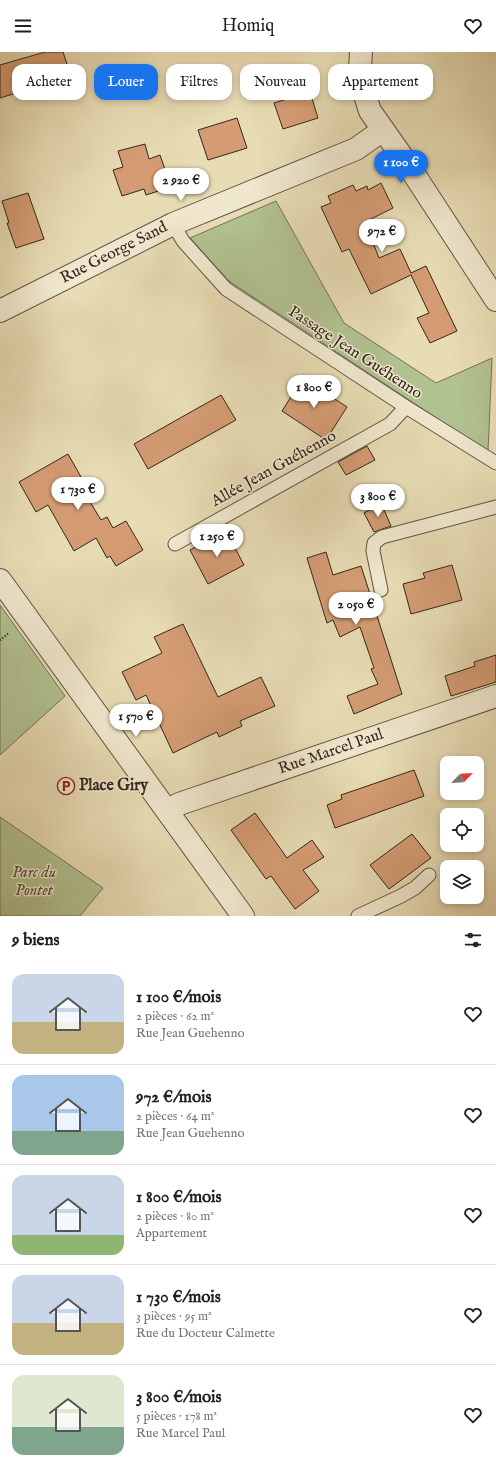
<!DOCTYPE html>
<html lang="fr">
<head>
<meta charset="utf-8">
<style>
	:root { --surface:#fff; --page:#f2f2f2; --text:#202124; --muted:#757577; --line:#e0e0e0; --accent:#1a73e8 }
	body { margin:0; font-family:"IM FELL English",serif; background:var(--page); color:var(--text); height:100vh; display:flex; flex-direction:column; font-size:15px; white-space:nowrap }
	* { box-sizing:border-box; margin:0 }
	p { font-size:13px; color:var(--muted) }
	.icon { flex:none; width:22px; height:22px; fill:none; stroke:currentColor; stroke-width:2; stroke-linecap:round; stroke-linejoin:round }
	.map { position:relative; height:864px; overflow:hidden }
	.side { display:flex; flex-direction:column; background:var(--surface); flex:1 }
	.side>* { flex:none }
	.banner { position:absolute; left:12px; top:12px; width:472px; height:36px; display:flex; gap:8px }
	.needle { width:26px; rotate:65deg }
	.buttons { position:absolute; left:440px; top:704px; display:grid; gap:8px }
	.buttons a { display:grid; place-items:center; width:44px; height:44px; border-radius:8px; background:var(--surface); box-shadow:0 2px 6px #0003; font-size:20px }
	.price { position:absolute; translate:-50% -34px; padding:0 9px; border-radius:14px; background:#fff; color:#222; font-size:13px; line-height:26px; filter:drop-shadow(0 1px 2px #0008) }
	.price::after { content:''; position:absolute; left:50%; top:24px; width:12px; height:9px; margin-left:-6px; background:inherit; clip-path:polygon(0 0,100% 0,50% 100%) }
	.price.selected { background:var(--accent); color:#fff }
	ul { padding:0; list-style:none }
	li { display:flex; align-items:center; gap:12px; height:100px; padding:0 12px }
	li+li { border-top:1px solid var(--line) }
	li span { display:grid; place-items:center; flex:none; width:112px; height:80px; border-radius:12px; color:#555 }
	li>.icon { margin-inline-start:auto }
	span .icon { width:48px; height:48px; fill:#fffc; stroke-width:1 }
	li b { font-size:17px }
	h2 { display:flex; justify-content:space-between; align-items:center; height:48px; padding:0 12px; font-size:17px }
	.pill { padding:0 14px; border-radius:12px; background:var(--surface); box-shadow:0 2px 6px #0003; font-size:14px; line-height:36px }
	.pill.selected { background:var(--accent); color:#fff }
	header { display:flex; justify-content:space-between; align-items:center; height:52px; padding:0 12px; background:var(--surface); font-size:18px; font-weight:600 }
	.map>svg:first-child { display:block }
</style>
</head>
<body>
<header><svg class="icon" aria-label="menu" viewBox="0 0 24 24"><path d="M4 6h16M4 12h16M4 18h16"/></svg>Homiq<svg class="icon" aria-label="heart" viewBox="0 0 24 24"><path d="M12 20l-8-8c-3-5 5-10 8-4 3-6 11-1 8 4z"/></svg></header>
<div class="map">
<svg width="496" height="864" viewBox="0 0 496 864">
	<rect width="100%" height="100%" fill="#e8dcb4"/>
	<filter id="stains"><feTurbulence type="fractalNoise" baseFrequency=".005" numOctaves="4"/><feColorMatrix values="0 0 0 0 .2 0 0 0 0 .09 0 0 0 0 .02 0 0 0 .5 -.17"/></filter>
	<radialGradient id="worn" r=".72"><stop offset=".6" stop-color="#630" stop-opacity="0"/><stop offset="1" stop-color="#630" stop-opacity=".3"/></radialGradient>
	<g fill="#b2c190" stroke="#727458">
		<path d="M 276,149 L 344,271 L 436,331 L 492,306 L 488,400 L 229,229 L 190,186 Z"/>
		<path d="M 0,553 L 65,644 L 0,703 Z"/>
		<path d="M 0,765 L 103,836 L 80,864 L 0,864 Z"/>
	</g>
	<g fill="#d59c73" stroke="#332620">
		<path d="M 45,0 L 63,0 L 71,24 L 0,46 L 0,13 Z"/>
		<path d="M 310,40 L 318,66 L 283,77 L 274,51 Z"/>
		<path d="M 237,66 L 247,96 L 208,108 L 198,78 Z"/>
		<path d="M 145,92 L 149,107 L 160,103 L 171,135 L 146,143 L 144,137 L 122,144 L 113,118 L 123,115 L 118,99 Z"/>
		<path d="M 381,131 L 393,156 L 365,170 L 379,206 L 400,197 L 411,221 L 426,214 L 457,279 L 430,291 L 417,266 L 429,261 L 411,223 L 371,242 L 349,197 L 342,200 L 321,155 L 331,151 L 328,144 L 353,133 L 356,139 L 367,134 L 368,138 Z"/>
		<path d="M 28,141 L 44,187 L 16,196 L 7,171 L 9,171 L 2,149 Z"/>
		<path d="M 303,326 L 347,355 L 326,388 L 282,359 Z"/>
		<path d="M 221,343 L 236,368 L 148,417 L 134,392 Z"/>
		<path d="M 367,394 L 375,408 L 346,423 L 338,410 Z"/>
		<path d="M 68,402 L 85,432 L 81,435 L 101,468 L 107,465 L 113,476 L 126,469 L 143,498 L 116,514 L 110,504 L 107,506 L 96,486 L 74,499 L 48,453 L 36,460 L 19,430 Z"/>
		<path d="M 381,451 L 391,474 L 374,480 L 364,461 Z"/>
		<path d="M 226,479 L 244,513 L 208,532 L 190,498 Z"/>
		<path d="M 326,500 L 333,523 L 361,514 L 402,642 L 354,662 L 347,644 L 378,632 L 371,617 L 374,616 L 360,575 L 340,585 L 333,568 L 327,571 L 307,506 Z"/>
		<path d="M 452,513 L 462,548 L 411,562 L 403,532 L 425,526 L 423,521 Z"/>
		<path d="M 183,572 L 218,645 L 261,625 L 275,654 L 240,669 L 242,674 L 219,685 L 217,680 L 173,701 L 146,643 L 136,648 L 122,620 L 162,601 L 154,585 Z"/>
		<path d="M 496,603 L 496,630 L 451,644 L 445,624 L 475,614 L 474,610 Z"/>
		<path d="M 414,718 L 424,744 L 335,776 L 327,753 L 342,747 L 341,743 Z"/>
		<path d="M 255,761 L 287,806 L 312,788 L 324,805 L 303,818 L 319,839 L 295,857 L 271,824 L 266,827 L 231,778 Z"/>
		<path d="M 412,782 L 431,806 L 389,837 L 370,813 Z"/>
	</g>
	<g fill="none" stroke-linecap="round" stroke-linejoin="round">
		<defs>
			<g id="lane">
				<path d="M 173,172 L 183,189 L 226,237 L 406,355 L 496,411"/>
				<path d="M 175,492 L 390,372 L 406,355"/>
				<path d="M 381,538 L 373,499 L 374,491 L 382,485 L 496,455"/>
				<path d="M 358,864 L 401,844 L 415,836 L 429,823"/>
			</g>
			<g id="street">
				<path d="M 361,0 L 360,18 L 363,37 L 370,59 L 408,113 L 496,248"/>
				<path d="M 0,259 L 173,172 L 356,97 L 383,78"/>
				<path d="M 0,528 L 243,864"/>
				<path d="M 168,758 L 179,752 L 496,644"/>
			</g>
		</defs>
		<use href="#lane" stroke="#605445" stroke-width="15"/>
		<use href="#street" stroke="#605445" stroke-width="24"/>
		<path stroke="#332620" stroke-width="2.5" stroke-dasharray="1 2" stroke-linecap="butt" d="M 0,588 L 9,581"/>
		<use href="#lane" stroke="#f0e8ce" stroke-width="13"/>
		<use href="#street" stroke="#f0e8ce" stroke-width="22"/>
	</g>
	<defs>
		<symbol id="parking-ring" viewBox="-11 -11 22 22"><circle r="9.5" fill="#f0e8ce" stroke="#8f2418" stroke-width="1.5"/><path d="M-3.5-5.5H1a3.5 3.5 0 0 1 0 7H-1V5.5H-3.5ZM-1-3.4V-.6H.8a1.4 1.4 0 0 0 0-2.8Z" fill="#8f2418"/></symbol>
	</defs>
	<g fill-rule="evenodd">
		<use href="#parking-ring" x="56" y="724" width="20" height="20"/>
	</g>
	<g text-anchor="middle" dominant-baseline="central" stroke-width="3" stroke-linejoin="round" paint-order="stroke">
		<g font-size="16" fill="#332620" stroke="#f0e8ce">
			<text transform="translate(114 201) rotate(-27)">Rue George Sand</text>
			<text transform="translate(355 301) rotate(33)">Passage Jean Guéhenno</text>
			<text transform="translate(274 417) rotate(-29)">Allée Jean Guéhenno</text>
			<text transform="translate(331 700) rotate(-19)">Rue Marcel Paul</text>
		</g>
		<g font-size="16" font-weight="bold" fill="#332620" stroke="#f0e8ce" text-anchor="start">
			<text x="79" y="734">Place Giry</text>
		</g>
		<g font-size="16" font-style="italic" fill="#534d3c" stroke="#f0e8ce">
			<text x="34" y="821">Parc du<tspan x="34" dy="18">Pontet</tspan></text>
		</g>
	</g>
	<rect width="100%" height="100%" filter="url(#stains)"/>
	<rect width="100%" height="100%" fill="url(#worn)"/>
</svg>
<div class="buttons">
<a><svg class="needle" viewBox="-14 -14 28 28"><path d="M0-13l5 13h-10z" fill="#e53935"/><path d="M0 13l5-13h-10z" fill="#757577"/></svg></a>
<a><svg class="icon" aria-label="locate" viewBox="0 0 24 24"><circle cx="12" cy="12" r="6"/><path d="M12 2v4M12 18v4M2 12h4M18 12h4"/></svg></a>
<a><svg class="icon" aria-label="layers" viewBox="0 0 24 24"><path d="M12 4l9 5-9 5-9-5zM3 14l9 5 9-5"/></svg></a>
</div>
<b class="price selected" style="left:401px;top:132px">1 100 €</b>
<b class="price" style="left:181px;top:150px">2 920 €</b>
<b class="price" style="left:382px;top:201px">972 €</b>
<b class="price" style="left:314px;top:357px">1 800 €</b>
<b class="price" style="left:78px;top:459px">1 730 €</b>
<b class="price" style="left:378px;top:466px">3 800 €</b>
<b class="price" style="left:217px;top:506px">1 250 €</b>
<b class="price" style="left:356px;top:574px">2 050 €</b>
<b class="price" style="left:136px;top:686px">1 570 €</b>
<div class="banner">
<a class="pill">Acheter</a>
<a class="pill selected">Louer</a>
<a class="pill">Filtres</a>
<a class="pill">Nouveau</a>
<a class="pill">Appartement</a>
</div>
</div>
<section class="side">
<h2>9 biens<svg class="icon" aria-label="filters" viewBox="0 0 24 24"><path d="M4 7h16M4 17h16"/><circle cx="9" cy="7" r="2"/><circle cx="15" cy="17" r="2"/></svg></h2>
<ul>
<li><span style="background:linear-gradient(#c9d6e8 60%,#c2b280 0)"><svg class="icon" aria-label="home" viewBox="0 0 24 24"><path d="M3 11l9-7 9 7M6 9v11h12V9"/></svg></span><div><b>1 100 €/mois</b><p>2 pièces · 62 m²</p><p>Rue Jean Guehenno</p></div><svg class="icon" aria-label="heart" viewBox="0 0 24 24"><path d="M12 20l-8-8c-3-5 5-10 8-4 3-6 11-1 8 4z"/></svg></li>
<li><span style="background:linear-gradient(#a9c7e8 70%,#7fa58c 0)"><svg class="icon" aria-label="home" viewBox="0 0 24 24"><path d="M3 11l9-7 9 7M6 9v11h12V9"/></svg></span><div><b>972 €/mois</b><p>2 pièces · 64 m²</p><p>Rue Jean Guehenno</p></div><svg class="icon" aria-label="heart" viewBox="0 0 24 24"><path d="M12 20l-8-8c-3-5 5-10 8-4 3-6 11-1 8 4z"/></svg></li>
<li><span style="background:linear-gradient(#c9d6e8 75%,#8fb573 0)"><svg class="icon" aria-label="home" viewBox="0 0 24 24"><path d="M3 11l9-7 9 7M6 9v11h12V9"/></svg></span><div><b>1 800 €/mois</b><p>2 pièces · 80 m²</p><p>Appartement</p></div><svg class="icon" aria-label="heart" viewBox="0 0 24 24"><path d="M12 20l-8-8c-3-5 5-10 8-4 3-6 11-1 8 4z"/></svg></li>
<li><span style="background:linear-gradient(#c9d6e8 60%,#c2b280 0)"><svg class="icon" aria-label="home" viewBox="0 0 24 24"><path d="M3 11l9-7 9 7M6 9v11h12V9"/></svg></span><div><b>1 730 €/mois</b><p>3 pièces · 95 m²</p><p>Rue du Docteur Calmette</p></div><svg class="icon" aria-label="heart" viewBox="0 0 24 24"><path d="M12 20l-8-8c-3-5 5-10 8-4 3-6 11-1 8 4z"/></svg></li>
<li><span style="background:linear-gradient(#dfe7d0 65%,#7fa58c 0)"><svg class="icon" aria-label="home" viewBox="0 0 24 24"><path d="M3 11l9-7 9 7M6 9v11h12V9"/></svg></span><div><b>3 800 €/mois</b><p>5 pièces · 178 m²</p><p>Rue Marcel Paul</p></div><svg class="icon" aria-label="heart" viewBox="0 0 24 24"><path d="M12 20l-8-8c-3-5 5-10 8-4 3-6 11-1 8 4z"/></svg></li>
</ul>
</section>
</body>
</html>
